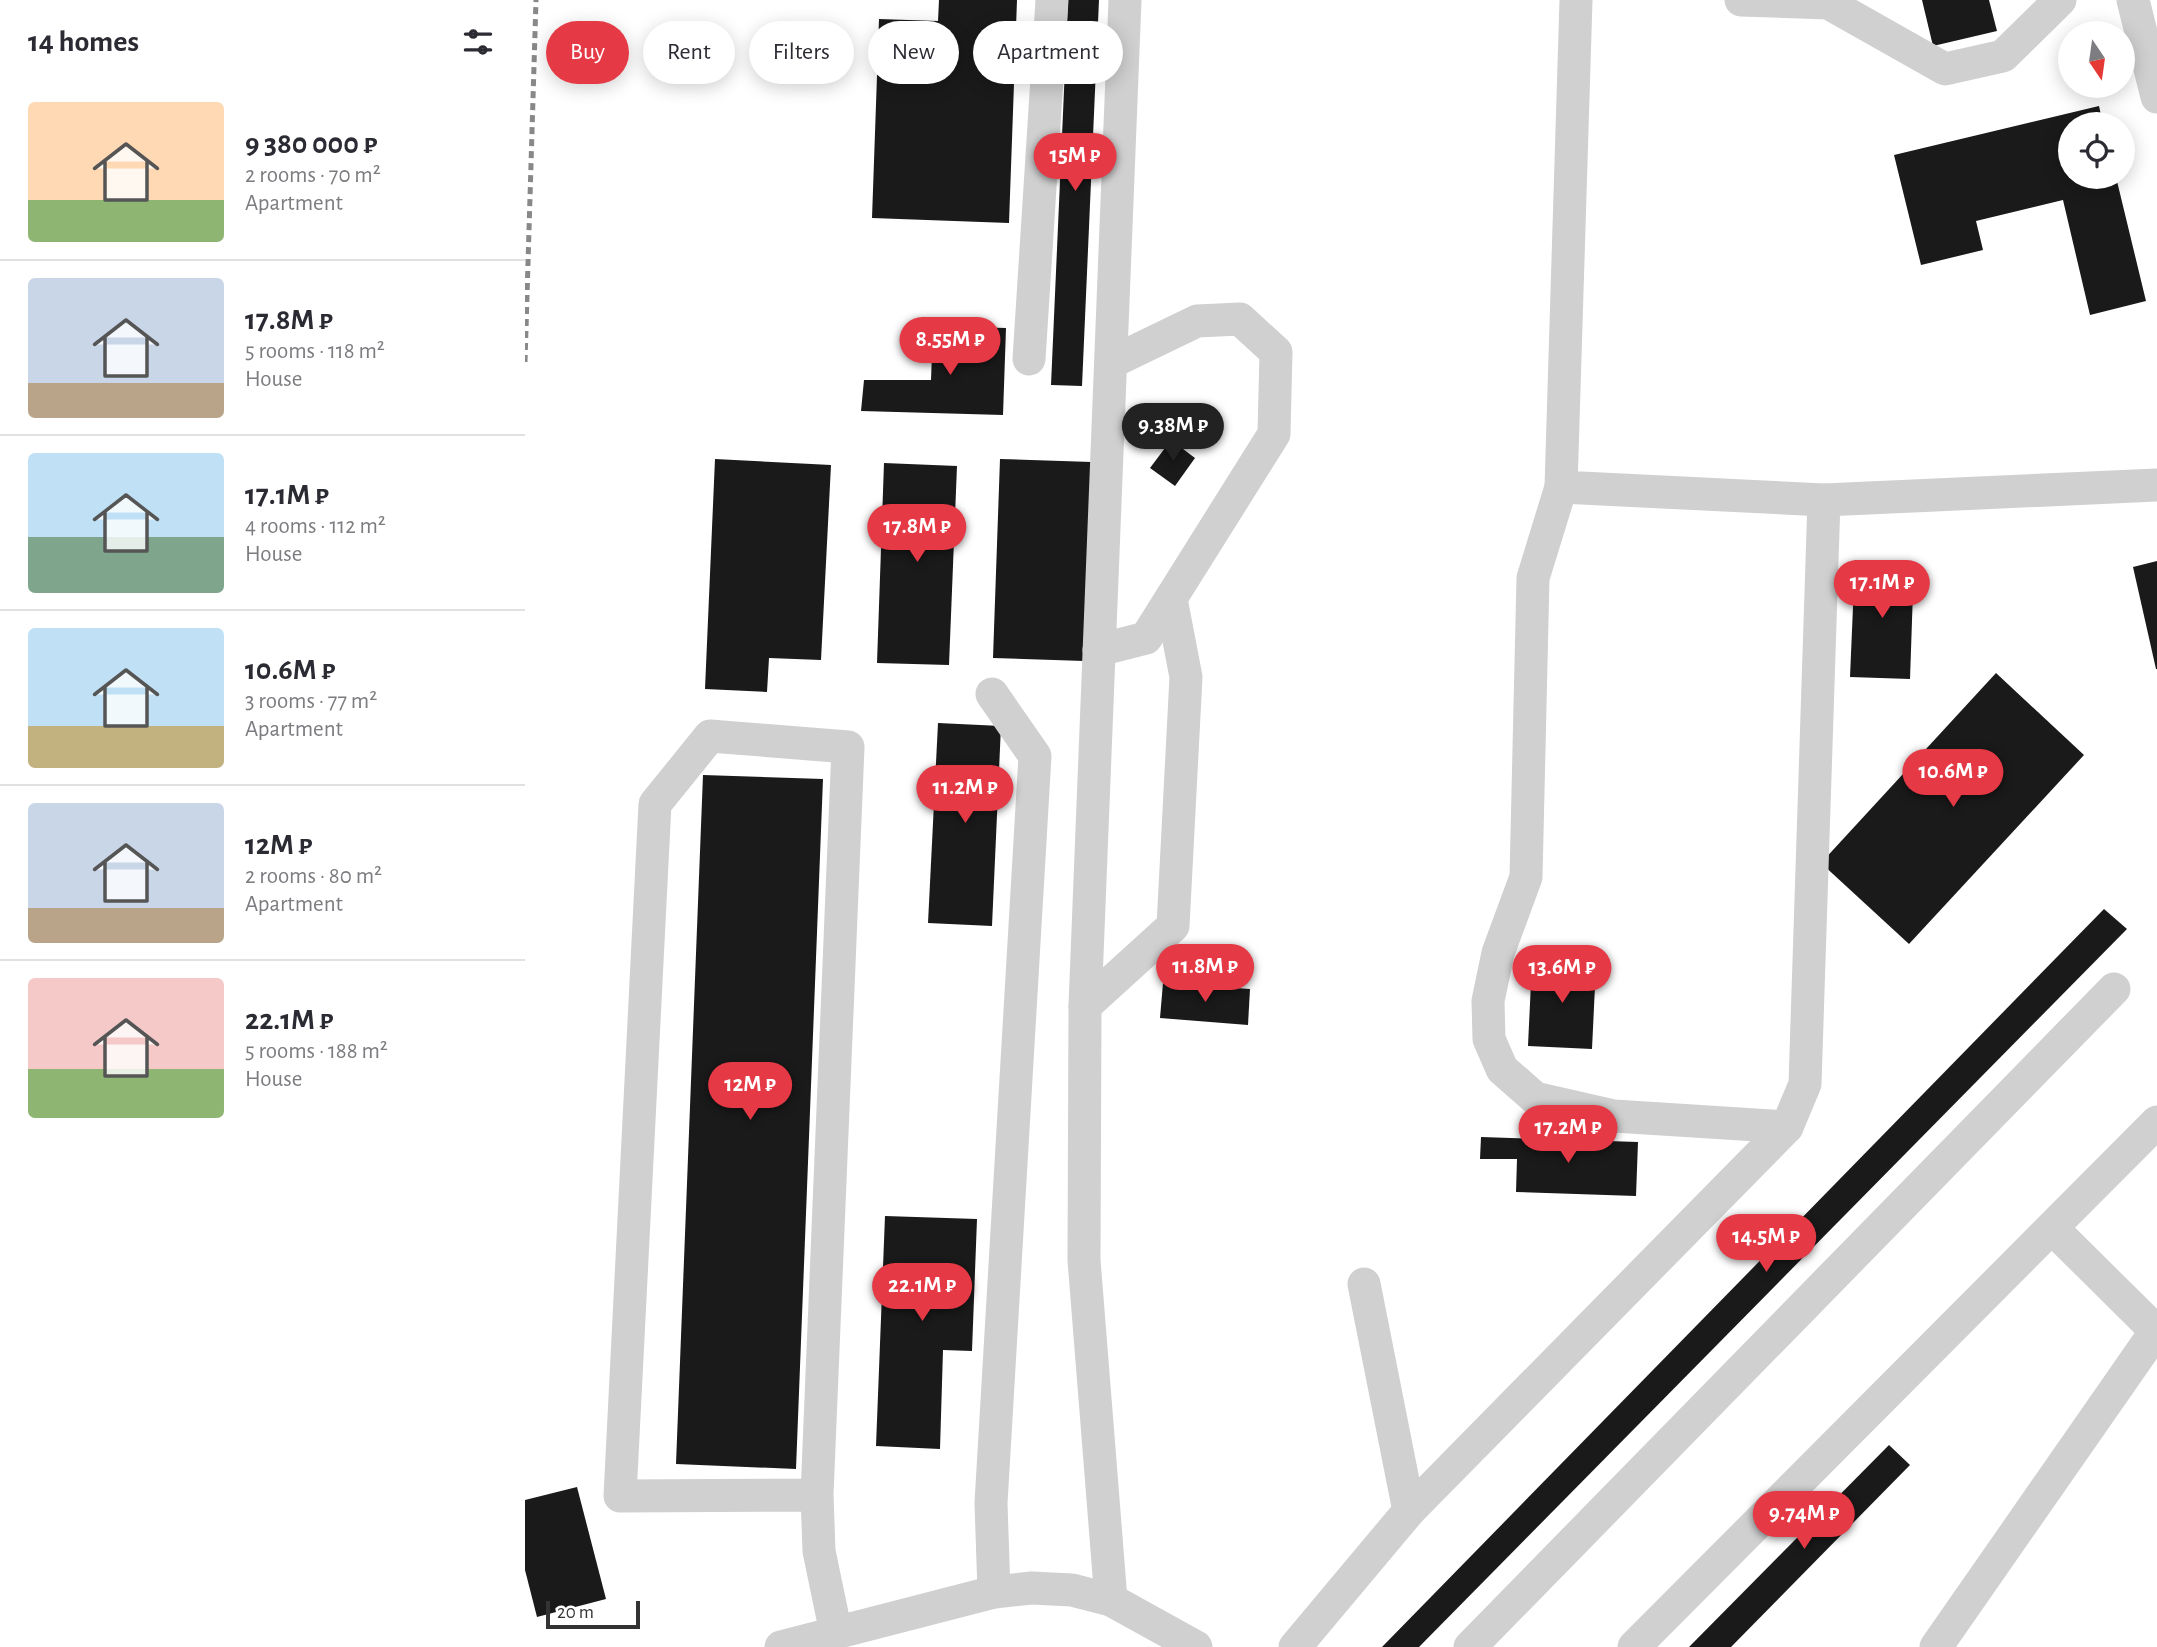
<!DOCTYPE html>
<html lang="en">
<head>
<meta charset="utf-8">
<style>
	:root { --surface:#fff; --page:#f2f2f3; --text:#2b2b33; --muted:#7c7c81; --line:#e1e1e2; --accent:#e63946 }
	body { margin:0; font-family:"Alegreya Sans",sans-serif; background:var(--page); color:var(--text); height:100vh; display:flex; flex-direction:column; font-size:26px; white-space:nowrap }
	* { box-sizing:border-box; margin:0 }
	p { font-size:23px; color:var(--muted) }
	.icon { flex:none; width:38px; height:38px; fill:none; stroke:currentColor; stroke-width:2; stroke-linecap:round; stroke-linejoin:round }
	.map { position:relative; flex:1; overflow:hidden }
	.side { display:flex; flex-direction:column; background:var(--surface); width:525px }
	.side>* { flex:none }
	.hud { position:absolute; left:21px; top:21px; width:665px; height:63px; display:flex; gap:14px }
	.needle { width:46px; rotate:167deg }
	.fabs { position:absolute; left:1533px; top:21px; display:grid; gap:14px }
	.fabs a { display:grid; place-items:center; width:77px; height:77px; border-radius:50%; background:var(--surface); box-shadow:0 4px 18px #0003; font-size:35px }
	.scale { position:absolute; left:21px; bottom:18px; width:94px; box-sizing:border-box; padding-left:7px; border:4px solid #333; border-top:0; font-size:19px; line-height:24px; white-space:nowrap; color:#333; -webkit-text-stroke:5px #fff; paint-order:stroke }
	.price { position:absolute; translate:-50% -60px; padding:0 16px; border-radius:24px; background:var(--accent); color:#fff; font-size:23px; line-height:46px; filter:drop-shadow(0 2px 4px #0008) }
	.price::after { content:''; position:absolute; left:50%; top:42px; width:21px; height:16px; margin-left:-10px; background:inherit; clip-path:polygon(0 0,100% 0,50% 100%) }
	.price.current { background:#222; color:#fff }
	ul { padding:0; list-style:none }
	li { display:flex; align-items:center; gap:21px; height:175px; padding:0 28px }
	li+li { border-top:2px solid var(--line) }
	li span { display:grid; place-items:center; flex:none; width:196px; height:140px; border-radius:7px; color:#555 }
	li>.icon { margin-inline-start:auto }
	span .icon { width:84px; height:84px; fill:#fffc; stroke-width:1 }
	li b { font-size:30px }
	h2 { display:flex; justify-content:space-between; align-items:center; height:84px; padding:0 28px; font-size:30px }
	.chip { padding:0 24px; border-radius:32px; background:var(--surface); box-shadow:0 4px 18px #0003; font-size:24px; line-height:63px }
	.chip.current { background:var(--accent); color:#fff }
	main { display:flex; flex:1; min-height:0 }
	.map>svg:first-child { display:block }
</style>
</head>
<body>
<main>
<section class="side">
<h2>14 homes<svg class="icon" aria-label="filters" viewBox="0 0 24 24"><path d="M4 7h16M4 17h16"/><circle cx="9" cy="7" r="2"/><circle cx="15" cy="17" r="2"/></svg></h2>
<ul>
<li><span style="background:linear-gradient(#ffd9b3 70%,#8fb573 0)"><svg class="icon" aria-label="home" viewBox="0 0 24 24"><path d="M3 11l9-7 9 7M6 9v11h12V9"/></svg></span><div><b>9 380 000 ₽</b><p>2 rooms · 70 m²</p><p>Apartment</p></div></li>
<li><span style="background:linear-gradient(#c9d6e8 75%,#b9a48a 0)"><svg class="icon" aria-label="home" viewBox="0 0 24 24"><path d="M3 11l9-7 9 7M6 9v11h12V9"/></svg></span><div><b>17.8M ₽</b><p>5 rooms · 118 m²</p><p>House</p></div></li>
<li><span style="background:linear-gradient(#bfe0f5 60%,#7fa58c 0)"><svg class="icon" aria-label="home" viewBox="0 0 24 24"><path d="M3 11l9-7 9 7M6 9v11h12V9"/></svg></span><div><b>17.1M ₽</b><p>4 rooms · 112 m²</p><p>House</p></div></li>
<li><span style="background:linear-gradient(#bfe0f5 70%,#c2b280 0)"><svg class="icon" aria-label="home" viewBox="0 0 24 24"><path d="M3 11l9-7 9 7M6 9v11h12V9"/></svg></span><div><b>10.6M ₽</b><p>3 rooms · 77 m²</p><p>Apartment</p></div></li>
<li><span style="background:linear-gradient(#c9d6e8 75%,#b9a48a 0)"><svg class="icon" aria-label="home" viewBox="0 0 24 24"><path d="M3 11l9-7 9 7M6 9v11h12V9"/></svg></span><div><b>12M ₽</b><p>2 rooms · 80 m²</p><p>Apartment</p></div></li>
<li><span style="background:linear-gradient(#f6c9c9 65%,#8fb573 0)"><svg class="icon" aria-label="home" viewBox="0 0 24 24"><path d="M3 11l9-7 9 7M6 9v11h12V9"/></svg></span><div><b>22.1M ₽</b><p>5 rooms · 188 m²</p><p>House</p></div></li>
</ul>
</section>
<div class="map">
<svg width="1632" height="1647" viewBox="0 0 1632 1647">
	<rect width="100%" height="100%" fill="#fff"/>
	<g fill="#1a1a1a">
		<path d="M 414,0 L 492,0 L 484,223 L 347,218 L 354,19 L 413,21 Z"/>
		<path d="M 543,0 L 574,0 L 557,386 L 526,385 Z"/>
		<path d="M 1397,0 L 1464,0 L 1472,31 L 1408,46 Z"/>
		<path d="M 1574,106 L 1578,124 L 1545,124 L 1545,177 L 1591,177 L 1621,301 L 1565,315 L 1538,200 L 1451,221 L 1458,250 L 1396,265 L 1369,155 Z"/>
		<path d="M 408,326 L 481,328 L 478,415 L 336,411 L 339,380 L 406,380 Z"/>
		<path d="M 646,440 L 670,458 L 650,486 L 625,468 Z"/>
		<path d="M 190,459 L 306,465 L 296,660 L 244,658 L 242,692 L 180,689 Z"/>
		<path d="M 475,459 L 567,462 L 559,661 L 468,658 Z"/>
		<path d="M 359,463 L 432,466 L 424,665 L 352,663 Z"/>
		<path d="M 1330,560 L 1389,562 L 1385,679 L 1325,677 Z"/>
		<path d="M 1632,561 L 1632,669 L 1631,669 L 1608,567 Z"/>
		<path d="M 1471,673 L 1559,755 L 1384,944 L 1296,863 Z"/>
		<path d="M 413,723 L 476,726 L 467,926 L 403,923 Z"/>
		<path d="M 178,775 L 298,779 L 271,1469 L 151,1464 Z"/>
		<path d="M 1579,909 L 1602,929 L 894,1647 L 857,1647 Z"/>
		<path d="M 1007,961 L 1071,965 L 1067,1049 L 1003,1046 Z"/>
		<path d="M 638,983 L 725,989 L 723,1025 L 635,1018 Z"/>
		<path d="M 956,1137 L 1113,1142 L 1111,1196 L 991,1192 L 992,1159 L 955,1159 Z"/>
		<path d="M 360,1216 L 452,1219 L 447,1351 L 418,1350 L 415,1449 L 351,1446 Z"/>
		<path d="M 1364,1445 L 1385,1465 L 1206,1647 L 1164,1647 Z"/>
		<path d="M 52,1487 L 81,1599 L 12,1617 L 0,1570 L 0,1500 Z"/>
	</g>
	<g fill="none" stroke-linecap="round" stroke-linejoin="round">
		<g stroke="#d0d0d0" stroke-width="33">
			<path d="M 1216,0 L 1303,3 L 1420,69 L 1478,56 L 1535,0"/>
			<path d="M 1608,0 L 1632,97"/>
			<path d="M 504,359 L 527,0"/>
			<path d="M 1036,487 L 1008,578 L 1001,877 L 973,953 L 963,1001 L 964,1039 L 977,1069 L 1010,1098 L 1089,1116 L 1262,1127"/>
			<path d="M 1299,500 L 1632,485"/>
			<path d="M 574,650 L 621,638 L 749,434 L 751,352 L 715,319 L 672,321 L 587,362"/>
			<path d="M 467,694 L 510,756 L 466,1503 L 469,1592"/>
			<path d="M 560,1006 L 648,926 L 661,677 L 646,599"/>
			<path d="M 292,1495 L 95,1496 L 130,804 L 185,736 L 323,747 L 292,1495 L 294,1551 L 311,1633"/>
			<path d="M 884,1511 L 1262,1127 L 1280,1084 L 1299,500 L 1036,487 L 1051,0"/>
			<path d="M 586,1600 L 559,1260 L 560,1006 L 600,0"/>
			<path d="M 256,1647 L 469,1592 L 507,1588 L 547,1590 L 586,1600 L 671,1647"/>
			<path d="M 770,1647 L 884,1511 L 839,1284"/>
			<path d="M 945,1647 L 1589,989"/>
			<path d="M 1109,1647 L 1632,1122"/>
			<path d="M 1411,1647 L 1631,1331 L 1527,1228"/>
		</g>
		<path stroke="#888" stroke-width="5" stroke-dasharray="7 5" stroke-linecap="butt" d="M 0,362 L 11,0"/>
	</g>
</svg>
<div class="fabs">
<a><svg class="needle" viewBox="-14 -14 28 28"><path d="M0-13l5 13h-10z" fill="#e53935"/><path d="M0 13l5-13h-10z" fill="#7c7c81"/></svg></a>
<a><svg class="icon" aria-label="locate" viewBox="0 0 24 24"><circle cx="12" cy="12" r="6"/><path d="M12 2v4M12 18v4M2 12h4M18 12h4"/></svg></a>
</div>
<div class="scale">20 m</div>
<b class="price" style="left:550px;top:193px">15M ₽</b>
<b class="price" style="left:425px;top:377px">8.55M ₽</b>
<b class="price current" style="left:648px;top:463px">9.38M ₽</b>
<b class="price" style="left:392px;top:564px">17.8M ₽</b>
<b class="price" style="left:1357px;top:620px">17.1M ₽</b>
<b class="price" style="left:1428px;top:809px">10.6M ₽</b>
<b class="price" style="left:440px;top:825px">11.2M ₽</b>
<b class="price" style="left:680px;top:1004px">11.8M ₽</b>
<b class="price" style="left:1037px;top:1005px">13.6M ₽</b>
<b class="price" style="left:225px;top:1122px">12M ₽</b>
<b class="price" style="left:1043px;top:1165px">17.2M ₽</b>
<b class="price" style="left:1241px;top:1274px">14.5M ₽</b>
<b class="price" style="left:397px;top:1323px">22.1M ₽</b>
<b class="price" style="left:1279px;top:1551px">9.74M ₽</b>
<div class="hud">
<a class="chip current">Buy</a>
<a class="chip">Rent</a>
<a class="chip">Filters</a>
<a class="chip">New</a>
<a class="chip">Apartment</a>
</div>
</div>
</main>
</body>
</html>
